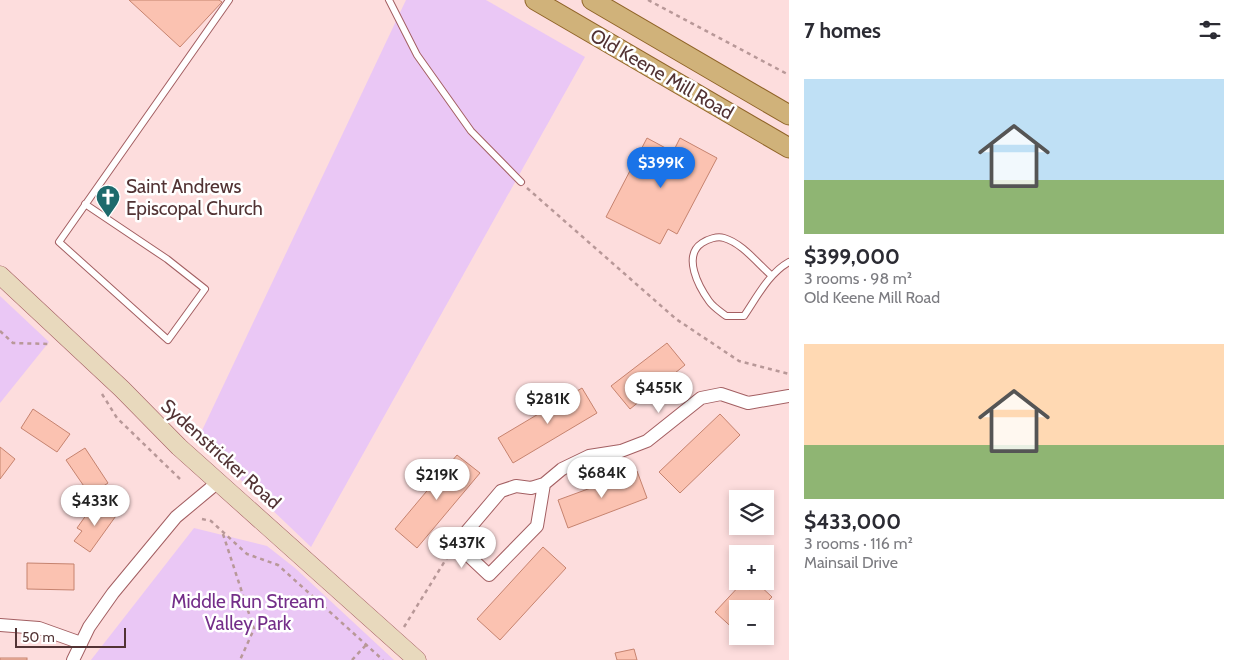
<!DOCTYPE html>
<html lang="en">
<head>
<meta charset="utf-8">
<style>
	:root { --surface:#fff; --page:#f7f7f7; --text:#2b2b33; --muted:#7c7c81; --accent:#1a73e8 }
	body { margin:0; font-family:Cabin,sans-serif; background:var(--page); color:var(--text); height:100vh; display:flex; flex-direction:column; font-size:19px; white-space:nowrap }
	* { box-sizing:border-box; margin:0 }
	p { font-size:16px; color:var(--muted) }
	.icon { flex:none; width:28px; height:28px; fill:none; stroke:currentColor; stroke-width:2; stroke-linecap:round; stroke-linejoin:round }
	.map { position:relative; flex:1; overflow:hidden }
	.panel { display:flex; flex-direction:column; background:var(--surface); width:450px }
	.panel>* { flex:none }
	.controls { position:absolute; left:729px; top:490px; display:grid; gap:10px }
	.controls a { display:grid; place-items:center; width:45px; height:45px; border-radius:0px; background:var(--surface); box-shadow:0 2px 8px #0003; font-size:25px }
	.scale { position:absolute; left:15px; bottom:12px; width:111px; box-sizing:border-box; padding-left:5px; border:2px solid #523334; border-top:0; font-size:14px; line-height:18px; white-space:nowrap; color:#523334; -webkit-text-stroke:4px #fff; paint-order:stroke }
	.price { position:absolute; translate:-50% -42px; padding:0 11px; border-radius:18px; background:#fff; color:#222; font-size:16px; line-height:32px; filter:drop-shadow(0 1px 2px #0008) }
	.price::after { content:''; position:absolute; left:50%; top:30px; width:15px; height:11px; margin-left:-8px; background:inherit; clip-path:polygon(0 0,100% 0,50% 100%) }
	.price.selected { background:var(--accent); color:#fff }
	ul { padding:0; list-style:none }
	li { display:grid; align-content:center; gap:10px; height:265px; padding:0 15px }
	li span { display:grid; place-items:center; height:155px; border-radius:0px; color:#555 }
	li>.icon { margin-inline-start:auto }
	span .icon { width:90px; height:90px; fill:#fffc; stroke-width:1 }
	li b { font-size:21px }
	h2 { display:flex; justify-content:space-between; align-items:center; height:60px; padding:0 15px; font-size:21px }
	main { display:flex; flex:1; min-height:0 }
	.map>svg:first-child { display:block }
</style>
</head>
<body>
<main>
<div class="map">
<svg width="789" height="660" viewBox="0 0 789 660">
	<rect width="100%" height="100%" fill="#fddddd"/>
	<g fill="#eac7f5">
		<path d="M 406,0 L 486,0 L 585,57 L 311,547 L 198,439 Z"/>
		<path d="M 0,296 L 49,342 L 0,403 Z"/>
		<path d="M 194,528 L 267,546 L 295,568 L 394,660 L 91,660 Z"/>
	</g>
	<g fill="#fbc2b1" stroke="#c6836f">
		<path d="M 129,0 L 219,0 L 222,2 L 180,47 Z"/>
		<path d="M 647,138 L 673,152 L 680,138 L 717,158 L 677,234 L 668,229 L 660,244 L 606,217 Z"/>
		<path d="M 667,343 L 685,365 L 630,409 L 611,386 Z"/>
		<path d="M 582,388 L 597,413 L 513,463 L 498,438 Z"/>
		<path d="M 33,409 L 70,434 L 57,452 L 21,428 Z"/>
		<path d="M 720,414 L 740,435 L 680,493 L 659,472 Z"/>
		<path d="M 0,447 L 15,459 L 0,479 Z"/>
		<path d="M 85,448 L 108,483 L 90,495 L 66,460 Z"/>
		<path d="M 457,455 L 480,473 L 417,548 L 395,529 Z"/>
		<path d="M 637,471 L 647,498 L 568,528 L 558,500 Z"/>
		<path d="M 94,504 L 104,512 L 108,506 L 118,513 L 90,552 L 74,541 L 82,531 L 77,528 Z"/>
		<path d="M 543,547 L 566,568 L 500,640 L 477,619 Z"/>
		<path d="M 27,563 L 74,564 L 74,590 L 27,589 Z"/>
		<path d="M 742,583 L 750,590 L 757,583 L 772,597 L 760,609 L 738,609 L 738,633 L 715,612 Z"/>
		<path d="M 634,649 L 637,660 L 617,660 L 615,653 Z"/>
		<rect x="0" y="658" width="27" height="2"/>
	</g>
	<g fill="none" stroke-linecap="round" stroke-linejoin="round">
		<defs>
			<g id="lane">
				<path d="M 389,0 L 417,55 L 471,131 L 521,182"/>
				<path d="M 85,204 L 167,259 L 205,289 L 168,340 L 59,242 L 229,0"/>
				<path d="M 772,276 C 758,264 742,243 724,238 C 717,236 708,239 702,243 C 682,256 699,287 709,301 C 713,307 721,312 726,316 L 744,316 C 757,297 769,273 789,262"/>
			</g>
			<g id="street">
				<path d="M 544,484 L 537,526 L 489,575 L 456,544 L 501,491 L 516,486 L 531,488 L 544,484 L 562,469 L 589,456 L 621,451 L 647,441 L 701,398 L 721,394 L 748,403 L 789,396"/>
				<path d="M 0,625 L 39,628 L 81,643"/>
				<path d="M 73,660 L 89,627 L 113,593 L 176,517 L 218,482"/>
			</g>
			<path id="secondary" d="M 0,275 L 122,389 L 179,447 L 417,660"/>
			<g id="primary">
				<path d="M 535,0 L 789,148"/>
				<path d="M 592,0 L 789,115"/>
			</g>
		</defs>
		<use href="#lane" stroke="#a35f62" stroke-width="8"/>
		<use href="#street" stroke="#a35f62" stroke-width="14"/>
		<use href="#secondary" stroke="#a35f62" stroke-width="19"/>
		<use href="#primary" stroke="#906428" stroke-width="21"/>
		<g stroke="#b89898" stroke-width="2.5" stroke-dasharray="4 4" stroke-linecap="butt">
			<path d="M 648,0 L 789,75"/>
			<path d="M 527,188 L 676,319 L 739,361 L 789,374"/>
			<path d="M 0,331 L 13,343 L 50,344"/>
			<path d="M 102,394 L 117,418 L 180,479"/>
			<path d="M 202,519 L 211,521 L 247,554 L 278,565 L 383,660"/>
			<path d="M 223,534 L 254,629 L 240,660"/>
			<path d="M 404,627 L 448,556"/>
			<path d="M 352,660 L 366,645"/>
		</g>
		<use href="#lane" stroke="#fff" stroke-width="6"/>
		<use href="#street" stroke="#fff" stroke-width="12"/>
		<use href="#secondary" stroke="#e8d9bd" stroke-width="18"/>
		<use href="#primary" stroke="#d0b27a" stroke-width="19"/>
	</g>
	<defs>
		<symbol id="church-pin" viewBox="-11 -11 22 30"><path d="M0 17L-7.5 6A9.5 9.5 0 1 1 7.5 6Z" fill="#1d6a6c" stroke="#fff"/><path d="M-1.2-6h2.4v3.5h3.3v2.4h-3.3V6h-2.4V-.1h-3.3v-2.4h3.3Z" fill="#fff"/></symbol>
	</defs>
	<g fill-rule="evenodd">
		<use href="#church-pin" x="94" y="183" width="28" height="38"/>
	</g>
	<g text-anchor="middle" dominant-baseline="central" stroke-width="5" stroke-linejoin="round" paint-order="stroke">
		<g font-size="19" fill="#523334" stroke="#fff">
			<text transform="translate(662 74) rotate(30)">Old Keene Mill Road</text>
			<text transform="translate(221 454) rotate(42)">Sydenstricker Road</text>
		</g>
		<g font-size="19" fill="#523334" stroke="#fff" text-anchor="start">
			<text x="126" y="186">Saint Andrews<tspan x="126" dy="22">Episcopal Church</tspan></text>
		</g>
		<g font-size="19" fill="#742e89" stroke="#fff">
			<text x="248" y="601">Middle Run Stream<tspan x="248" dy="22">Valley Park</tspan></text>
		</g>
	</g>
</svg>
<div class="controls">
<a><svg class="icon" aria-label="layers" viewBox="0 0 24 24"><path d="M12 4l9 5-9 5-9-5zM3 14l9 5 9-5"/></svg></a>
<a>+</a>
<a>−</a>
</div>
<div class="scale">50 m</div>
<b class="price selected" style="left:661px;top:189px">$399K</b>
<b class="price" style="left:659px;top:414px">$455K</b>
<b class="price" style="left:548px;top:425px">$281K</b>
<b class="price" style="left:602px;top:499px">$684K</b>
<b class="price" style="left:437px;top:501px">$219K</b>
<b class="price" style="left:95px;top:527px">$433K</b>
<b class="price" style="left:462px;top:569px">$437K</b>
</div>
<section class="panel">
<h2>7 homes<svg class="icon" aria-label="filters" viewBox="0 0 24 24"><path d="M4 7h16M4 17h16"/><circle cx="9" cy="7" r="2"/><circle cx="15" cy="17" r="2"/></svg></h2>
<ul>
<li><span style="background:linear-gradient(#bfe0f5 65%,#8fb573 0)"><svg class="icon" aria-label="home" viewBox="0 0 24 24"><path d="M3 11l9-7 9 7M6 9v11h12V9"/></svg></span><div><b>$399,000</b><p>3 rooms · 98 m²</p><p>Old Keene Mill Road</p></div></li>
<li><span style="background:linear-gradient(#ffd9b3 65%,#8fb573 0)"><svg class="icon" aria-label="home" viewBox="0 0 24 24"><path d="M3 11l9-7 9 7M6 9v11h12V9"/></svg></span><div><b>$433,000</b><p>3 rooms · 116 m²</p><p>Mainsail Drive</p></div></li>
</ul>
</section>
</main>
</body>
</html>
